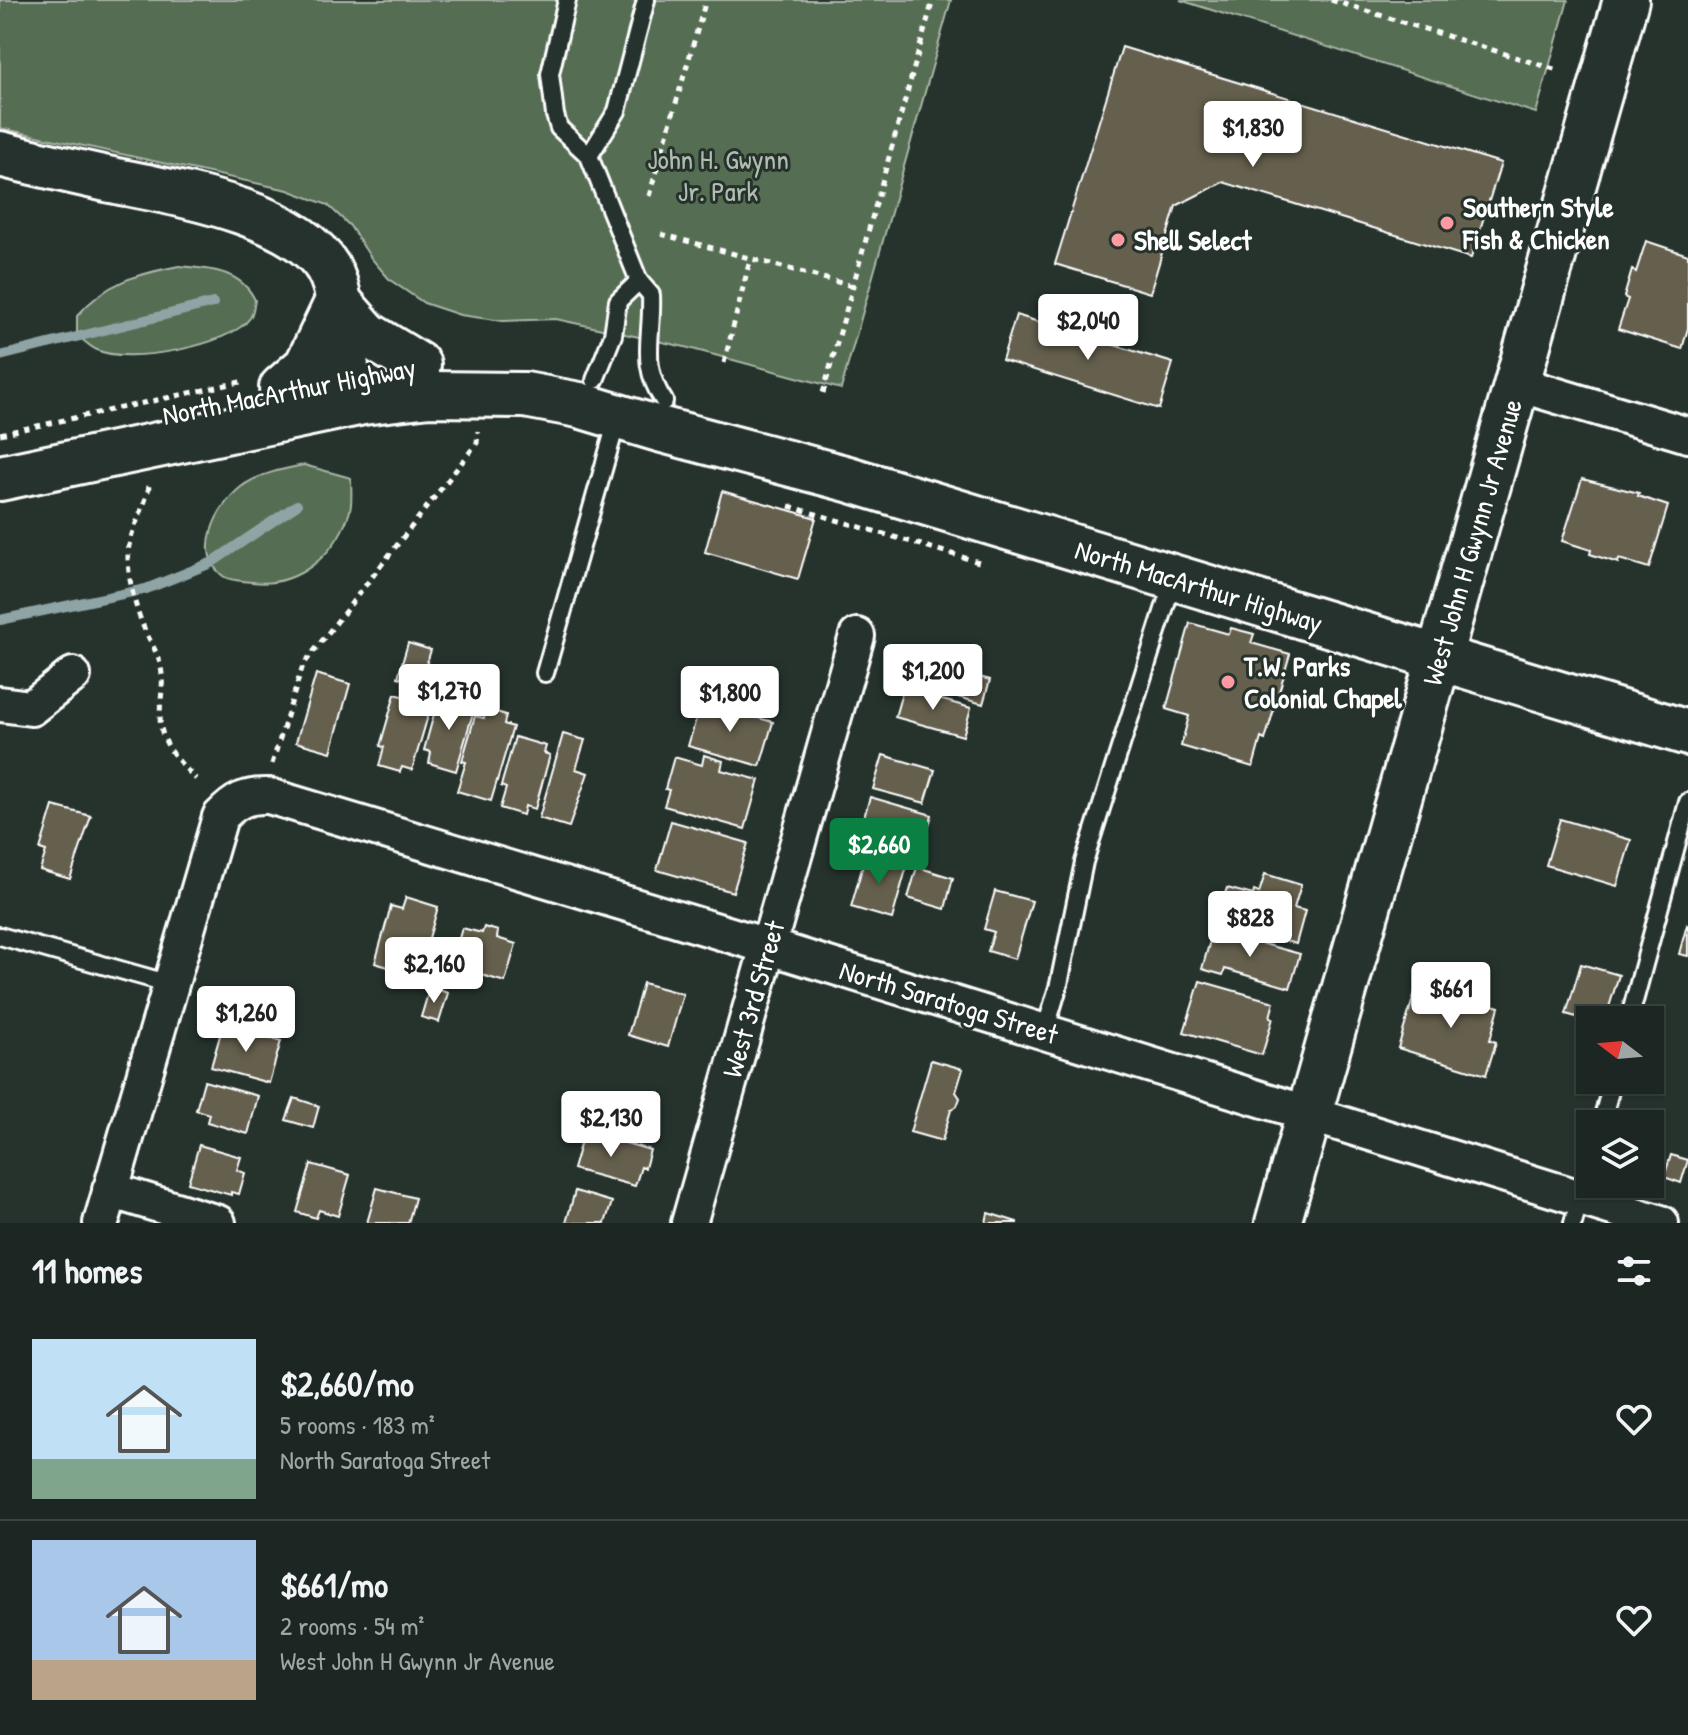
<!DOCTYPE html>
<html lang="en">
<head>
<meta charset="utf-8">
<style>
	:root { --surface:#1c2622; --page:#29322f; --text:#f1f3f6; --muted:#a0a5a5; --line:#3a4340; --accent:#0b8043 }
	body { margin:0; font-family:"Patrick Hand",sans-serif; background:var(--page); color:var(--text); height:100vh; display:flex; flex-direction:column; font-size:30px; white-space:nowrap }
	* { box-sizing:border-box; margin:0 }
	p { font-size:26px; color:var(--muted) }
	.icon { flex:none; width:44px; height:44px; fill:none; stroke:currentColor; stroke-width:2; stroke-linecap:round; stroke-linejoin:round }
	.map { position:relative; height:1223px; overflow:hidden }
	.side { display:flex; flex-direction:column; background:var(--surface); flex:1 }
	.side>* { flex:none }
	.needle { width:52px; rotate:286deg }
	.tools { position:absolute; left:1576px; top:1006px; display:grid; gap:16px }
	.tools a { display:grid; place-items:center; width:88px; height:88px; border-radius:0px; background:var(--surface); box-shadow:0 2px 6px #0004,0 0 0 2px var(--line); font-size:40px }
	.price { position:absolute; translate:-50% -68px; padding:0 18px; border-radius:8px; background:#fff; color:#222; font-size:26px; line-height:52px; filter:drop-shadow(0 2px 4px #0008) }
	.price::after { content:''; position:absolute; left:50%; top:48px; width:24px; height:18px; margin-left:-12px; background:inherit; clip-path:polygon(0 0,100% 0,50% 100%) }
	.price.selected { background:var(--accent); color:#fff }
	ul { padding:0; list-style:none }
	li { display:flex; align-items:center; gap:24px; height:200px; padding:0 32px }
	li+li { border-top:2px solid var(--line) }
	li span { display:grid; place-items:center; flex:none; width:224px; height:160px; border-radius:0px; color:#555 }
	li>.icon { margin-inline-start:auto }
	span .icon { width:96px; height:96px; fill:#fffc; stroke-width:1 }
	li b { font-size:34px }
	h2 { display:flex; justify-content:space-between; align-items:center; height:96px; padding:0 32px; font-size:34px }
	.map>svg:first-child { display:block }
</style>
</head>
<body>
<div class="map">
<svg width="1688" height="1223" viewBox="0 0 1688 1223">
	<rect width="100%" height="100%" fill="#26332d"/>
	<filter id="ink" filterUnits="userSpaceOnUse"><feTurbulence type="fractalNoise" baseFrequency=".0125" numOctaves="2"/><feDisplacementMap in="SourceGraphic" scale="16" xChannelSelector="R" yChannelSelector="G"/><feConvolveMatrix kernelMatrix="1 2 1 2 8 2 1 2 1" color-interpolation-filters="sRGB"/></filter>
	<g filter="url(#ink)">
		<g fill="#546d52" stroke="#aab6a8" stroke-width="2">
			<path d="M 0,0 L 951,0 L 841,389 L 685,347 L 556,319 L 503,321 L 460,315 L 424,303 L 390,280 L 371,258 L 350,226 L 328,205 L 288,190 L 0,128 Z"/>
			<path d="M 1180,0 L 1568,0 L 1536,113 Z"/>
			<path d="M 179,266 C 210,269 241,270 255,300 C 254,305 253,314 250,318 C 231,346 126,365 97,350 C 90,347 83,340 77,335 L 77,316 C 107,281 136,275 179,266 Z"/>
			<path d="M 304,465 L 351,478 C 351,489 353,504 349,514 C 335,555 297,588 252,582 C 244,581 230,581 223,576 C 193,552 217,506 241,487 C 258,474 283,469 304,465 Z"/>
		</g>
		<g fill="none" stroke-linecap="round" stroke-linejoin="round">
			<g stroke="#8fa4a5" stroke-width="10">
				<path d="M 0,356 L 213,303"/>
				<path d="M 0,620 L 146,589 L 211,563 L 297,505"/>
			</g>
		</g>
		<g fill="#655f4e" stroke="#fff" stroke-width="2">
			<path d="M 1122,47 L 1501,163 L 1471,258 L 1223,182 L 1176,206 L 1150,293 L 1055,264 Z"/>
			<path d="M 1646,241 L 1688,255 L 1688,328 L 1682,349 L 1618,329 L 1628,299 L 1624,297 L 1632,270 L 1636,272 Z"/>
			<path d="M 1016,315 L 1173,363 L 1159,409 L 1002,360 Z"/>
			<path d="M 1582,479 L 1639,493 L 1638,496 L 1668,506 L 1649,568 L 1619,559 L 1618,563 L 1590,554 L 1591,550 L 1562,541 Z"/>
			<path d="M 722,491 L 816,518 L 798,579 L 705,552 Z"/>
			<path d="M 1190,623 L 1229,634 L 1231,628 L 1254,634 L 1251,643 L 1290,654 L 1265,740 L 1261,738 L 1253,767 L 1181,746 L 1189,716 L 1166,709 Z"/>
			<path d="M 408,643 L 431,650 L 420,684 L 398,677 Z"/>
			<path d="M 912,652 L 935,658 L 933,664 L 990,680 L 983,704 L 900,681 L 907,658 L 910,659 Z"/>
			<path d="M 316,674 L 350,684 L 331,752 L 296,742 Z"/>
			<path d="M 903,689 L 971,708 L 963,736 L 895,717 Z"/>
			<path d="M 395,694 L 417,700 L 418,695 L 433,699 L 412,770 L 402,767 L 400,772 L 379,766 L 384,747 L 380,746 Z"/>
			<path d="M 439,696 L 475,706 L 456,771 L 429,763 L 431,752 L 424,750 Z"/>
			<path d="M 701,702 L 773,722 L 760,766 L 688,746 Z"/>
			<path d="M 487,709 L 506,715 L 504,724 L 513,727 L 491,801 L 457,791 L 466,762 L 462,761 L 475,716 L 484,718 Z"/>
			<path d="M 563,734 L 585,740 L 576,769 L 588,773 L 569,827 L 539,818 Z"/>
			<path d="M 515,737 L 546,746 L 544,753 L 550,755 L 535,809 L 525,806 L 523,815 L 500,808 L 506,788 L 501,786 Z"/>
			<path d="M 704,755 L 723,761 L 721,770 L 759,780 L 745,829 L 664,806 L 669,790 L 665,789 L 674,757 L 702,765 Z"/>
			<path d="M 883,755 L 935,770 L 925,803 L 873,789 Z"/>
			<path d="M 870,797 L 932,815 L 926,835 L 919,833 L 914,850 L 859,834 Z"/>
			<path d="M 53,806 L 91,816 L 70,879 L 40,870 L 46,851 L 40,849 Z"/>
			<path d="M 1560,819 L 1631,840 L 1617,886 L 1546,865 Z"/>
			<path d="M 671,821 L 748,843 L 733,892 L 657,870 Z"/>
			<path d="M 866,854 L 907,866 L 892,919 L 851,907 Z"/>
			<path d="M 917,867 L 953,878 L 945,909 L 908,898 Z"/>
			<path d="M 1265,874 L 1301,885 L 1294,908 L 1305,911 L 1296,944 L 1227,924 L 1233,905 L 1222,902 L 1227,888 L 1253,895 L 1254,891 L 1259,893 Z"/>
			<path d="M 995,891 L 1032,901 L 1015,959 L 988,951 L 994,932 L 984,929 Z"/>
			<path d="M 406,897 L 438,907 L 418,976 L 375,963 L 391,906 L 402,909 Z"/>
			<path d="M 1687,925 L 1688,926 L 1688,956 L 1679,954 Z"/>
			<path d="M 484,927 L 498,931 L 497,938 L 516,944 L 505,982 L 451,966 L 462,928 L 482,933 Z"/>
			<path d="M 1213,930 L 1300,954 L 1290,988 L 1225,969 L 1223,975 L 1202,969 Z"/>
			<path d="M 1581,964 L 1619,975 L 1605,1020 L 1590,1021 L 1566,1014 Z"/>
			<path d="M 1200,981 L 1274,1002 L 1270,1017 L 1273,1018 L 1262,1055 L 1184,1032 Z"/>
			<path d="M 643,983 L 683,994 L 668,1047 L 628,1035 Z"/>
			<path d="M 430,987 L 448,993 L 439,1022 L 421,1017 Z"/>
			<path d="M 1416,989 L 1451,999 L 1454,993 L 1499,1007 L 1490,1040 L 1496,1042 L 1486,1075 L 1398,1048 Z"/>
			<path d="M 223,1025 L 281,1041 L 269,1083 L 211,1067 Z"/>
			<path d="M 931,1060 L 963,1069 L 956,1092 L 960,1098 L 957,1106 L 951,1110 L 942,1141 L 910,1132 Z"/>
			<path d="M 204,1081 L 258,1096 L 248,1134 L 207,1122 L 209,1114 L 196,1110 Z"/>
			<path d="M 294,1098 L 319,1106 L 313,1128 L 286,1120 Z"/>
			<path d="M 1622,1112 L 1652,1121 L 1650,1128 L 1650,1124 L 1618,1124 Z"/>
			<path d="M 584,1131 L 650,1150 L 645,1168 L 641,1167 L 635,1186 L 573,1169 Z"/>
			<path d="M 199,1145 L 241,1157 L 237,1170 L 245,1173 L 239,1194 L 231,1192 L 231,1195 L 188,1183 Z"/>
			<path d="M 1671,1155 L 1688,1160 L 1681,1183 L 1664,1177 Z"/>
			<path d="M 311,1164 L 350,1175 L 338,1216 L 319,1210 L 316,1218 L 297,1212 Z"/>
			<path d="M 377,1188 L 415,1198 L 408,1223 L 367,1223 Z"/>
			<path d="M 575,1191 L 612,1202 L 605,1223 L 566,1223 Z"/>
			<path d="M 988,1213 L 1017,1222 L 1017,1223 L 986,1223 Z"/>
		</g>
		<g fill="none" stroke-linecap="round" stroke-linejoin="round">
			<defs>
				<g id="lane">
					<path d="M 567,0 L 550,74 L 555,115 L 559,128 L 589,156 L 639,281 L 651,295 C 653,338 639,364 664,401"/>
					<path d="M 589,156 L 617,111 L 646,0"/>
					<path d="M 595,380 L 613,335 L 618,301 L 639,281"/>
					<path d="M 545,673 L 618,417"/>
					<path d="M 0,936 L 170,984"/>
					<path d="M 1629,1020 L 1688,802"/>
					<path d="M 1045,1031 L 1059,984 L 1084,862 L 1173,581"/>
					<path d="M 1601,1124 L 1613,1080"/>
					<path d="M 1573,1223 L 1590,1163"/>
				</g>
				<g id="street">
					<path d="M 1518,384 L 1688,435"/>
					<path d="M 0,704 L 31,708 L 73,675"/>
					<path d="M 110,1190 L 218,1223"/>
					<path d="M 101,1223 L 220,817 C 235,801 246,795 269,796 L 767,946 L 1661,1223"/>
					<path d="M 689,1223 L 857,636"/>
				</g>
				<g id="secondary">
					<path d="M 0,154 C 35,163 71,171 107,179 C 168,192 293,210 328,268 C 344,296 342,343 347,375"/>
					<path d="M 338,301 L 367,334 L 418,365"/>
					<path d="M 282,388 L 307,366 L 338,301"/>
					<path d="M 0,478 L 363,402 L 430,394 L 525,395 L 579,405 L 659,429 L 848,479 L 1688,733"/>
					<path d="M 1278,1223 L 1626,0"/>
				</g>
			</defs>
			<use href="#lane" stroke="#fff" stroke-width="22"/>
			<use href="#street" stroke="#fff" stroke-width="40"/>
			<use href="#secondary" stroke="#fff" stroke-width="50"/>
			<g stroke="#fff" stroke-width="5" stroke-dasharray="6 6" stroke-linecap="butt">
				<path d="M 1331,0 L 1557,70"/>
				<path d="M 649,196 L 706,0"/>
				<path d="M 661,234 L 852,286"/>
				<path d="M 724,363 L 750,260"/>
				<path d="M 823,393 L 933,0"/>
				<path d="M 0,434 L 245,381"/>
				<path d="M 149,486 C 145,510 128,532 128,556 C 128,579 135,607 144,628 C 151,644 160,655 162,674 C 164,693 156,716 163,735 C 169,752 183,766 196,779"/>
				<path d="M 789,506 L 979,562"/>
				<path d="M 272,764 L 303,665 L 477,443 L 478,431"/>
			</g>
			<use href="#lane" stroke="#26332d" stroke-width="16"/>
			<use href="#street" stroke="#26332d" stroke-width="34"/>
			<use href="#secondary" stroke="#26332d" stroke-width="44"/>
		</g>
	</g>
	<g fill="#ff9aa2" stroke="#26332d" stroke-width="3">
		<circle cx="1447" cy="223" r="8"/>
		<circle cx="1118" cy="240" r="8"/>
		<circle cx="1228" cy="682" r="8"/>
	</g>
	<g text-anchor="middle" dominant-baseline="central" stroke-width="6" stroke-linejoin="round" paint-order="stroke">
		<g font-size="28" fill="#b2bdb1" stroke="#26332d">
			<text x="718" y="159">John H. Gwynn<tspan x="718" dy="32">Jr. Park</tspan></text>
		</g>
		<g font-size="28" font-weight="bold" fill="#fff" stroke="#26332d" text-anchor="start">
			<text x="1463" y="207">Southern Style<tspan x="1463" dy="32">Fish &amp; Chicken</tspan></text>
			<text x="1134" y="240">Shell Select</text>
			<text x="1244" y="666">T.W. Parks<tspan x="1244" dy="32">Colonial Chapel</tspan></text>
		</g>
		<g font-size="28" fill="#fff" stroke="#26332d">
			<text transform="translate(289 391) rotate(-11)">North MacArthur Highway</text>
			<text transform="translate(1472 542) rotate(-74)">West John H Gwynn Jr Avenue</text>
			<text transform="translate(1199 586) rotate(17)">North MacArthur Highway</text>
			<text transform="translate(753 999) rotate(-74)">West 3rd Street</text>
			<text transform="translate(949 1002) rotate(17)">North Saratoga Street</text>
		</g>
	</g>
</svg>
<div class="tools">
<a><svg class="needle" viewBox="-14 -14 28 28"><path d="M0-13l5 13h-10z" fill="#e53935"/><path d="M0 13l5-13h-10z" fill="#a0a5a5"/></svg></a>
<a><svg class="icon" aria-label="layers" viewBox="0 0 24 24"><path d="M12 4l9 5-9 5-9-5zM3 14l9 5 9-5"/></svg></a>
</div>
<b class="price" style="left:1253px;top:169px">$1,830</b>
<b class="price" style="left:1088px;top:362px">$2,040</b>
<b class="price" style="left:933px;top:712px">$1,200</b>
<b class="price" style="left:449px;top:732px">$1,270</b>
<b class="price" style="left:730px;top:734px">$1,800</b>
<b class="price selected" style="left:879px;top:886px">$2,660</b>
<b class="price" style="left:1250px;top:959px">$828</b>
<b class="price" style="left:434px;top:1005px">$2,160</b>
<b class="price" style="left:1451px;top:1030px">$661</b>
<b class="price" style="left:246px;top:1054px">$1,260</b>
<b class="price" style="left:611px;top:1159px">$2,130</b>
</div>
<section class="side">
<h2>11 homes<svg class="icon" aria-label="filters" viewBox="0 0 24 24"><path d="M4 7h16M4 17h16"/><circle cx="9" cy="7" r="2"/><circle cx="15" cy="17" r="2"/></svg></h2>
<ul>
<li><span style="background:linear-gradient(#bfe0f5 75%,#7fa58c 0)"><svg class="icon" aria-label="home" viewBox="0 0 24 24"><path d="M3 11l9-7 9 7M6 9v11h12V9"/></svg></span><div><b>$2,660/mo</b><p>5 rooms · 183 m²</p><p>North Saratoga Street</p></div><svg class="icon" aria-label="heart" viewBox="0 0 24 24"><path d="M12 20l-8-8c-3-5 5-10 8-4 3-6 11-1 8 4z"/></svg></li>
<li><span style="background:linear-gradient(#a9c7e8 75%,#b9a48a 0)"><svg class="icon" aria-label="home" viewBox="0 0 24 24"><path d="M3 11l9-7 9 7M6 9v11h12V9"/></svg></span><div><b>$661/mo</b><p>2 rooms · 54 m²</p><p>West John H Gwynn Jr Avenue</p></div><svg class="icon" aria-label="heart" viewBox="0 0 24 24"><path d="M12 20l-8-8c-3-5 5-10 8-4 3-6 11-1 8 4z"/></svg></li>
</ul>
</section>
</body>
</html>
